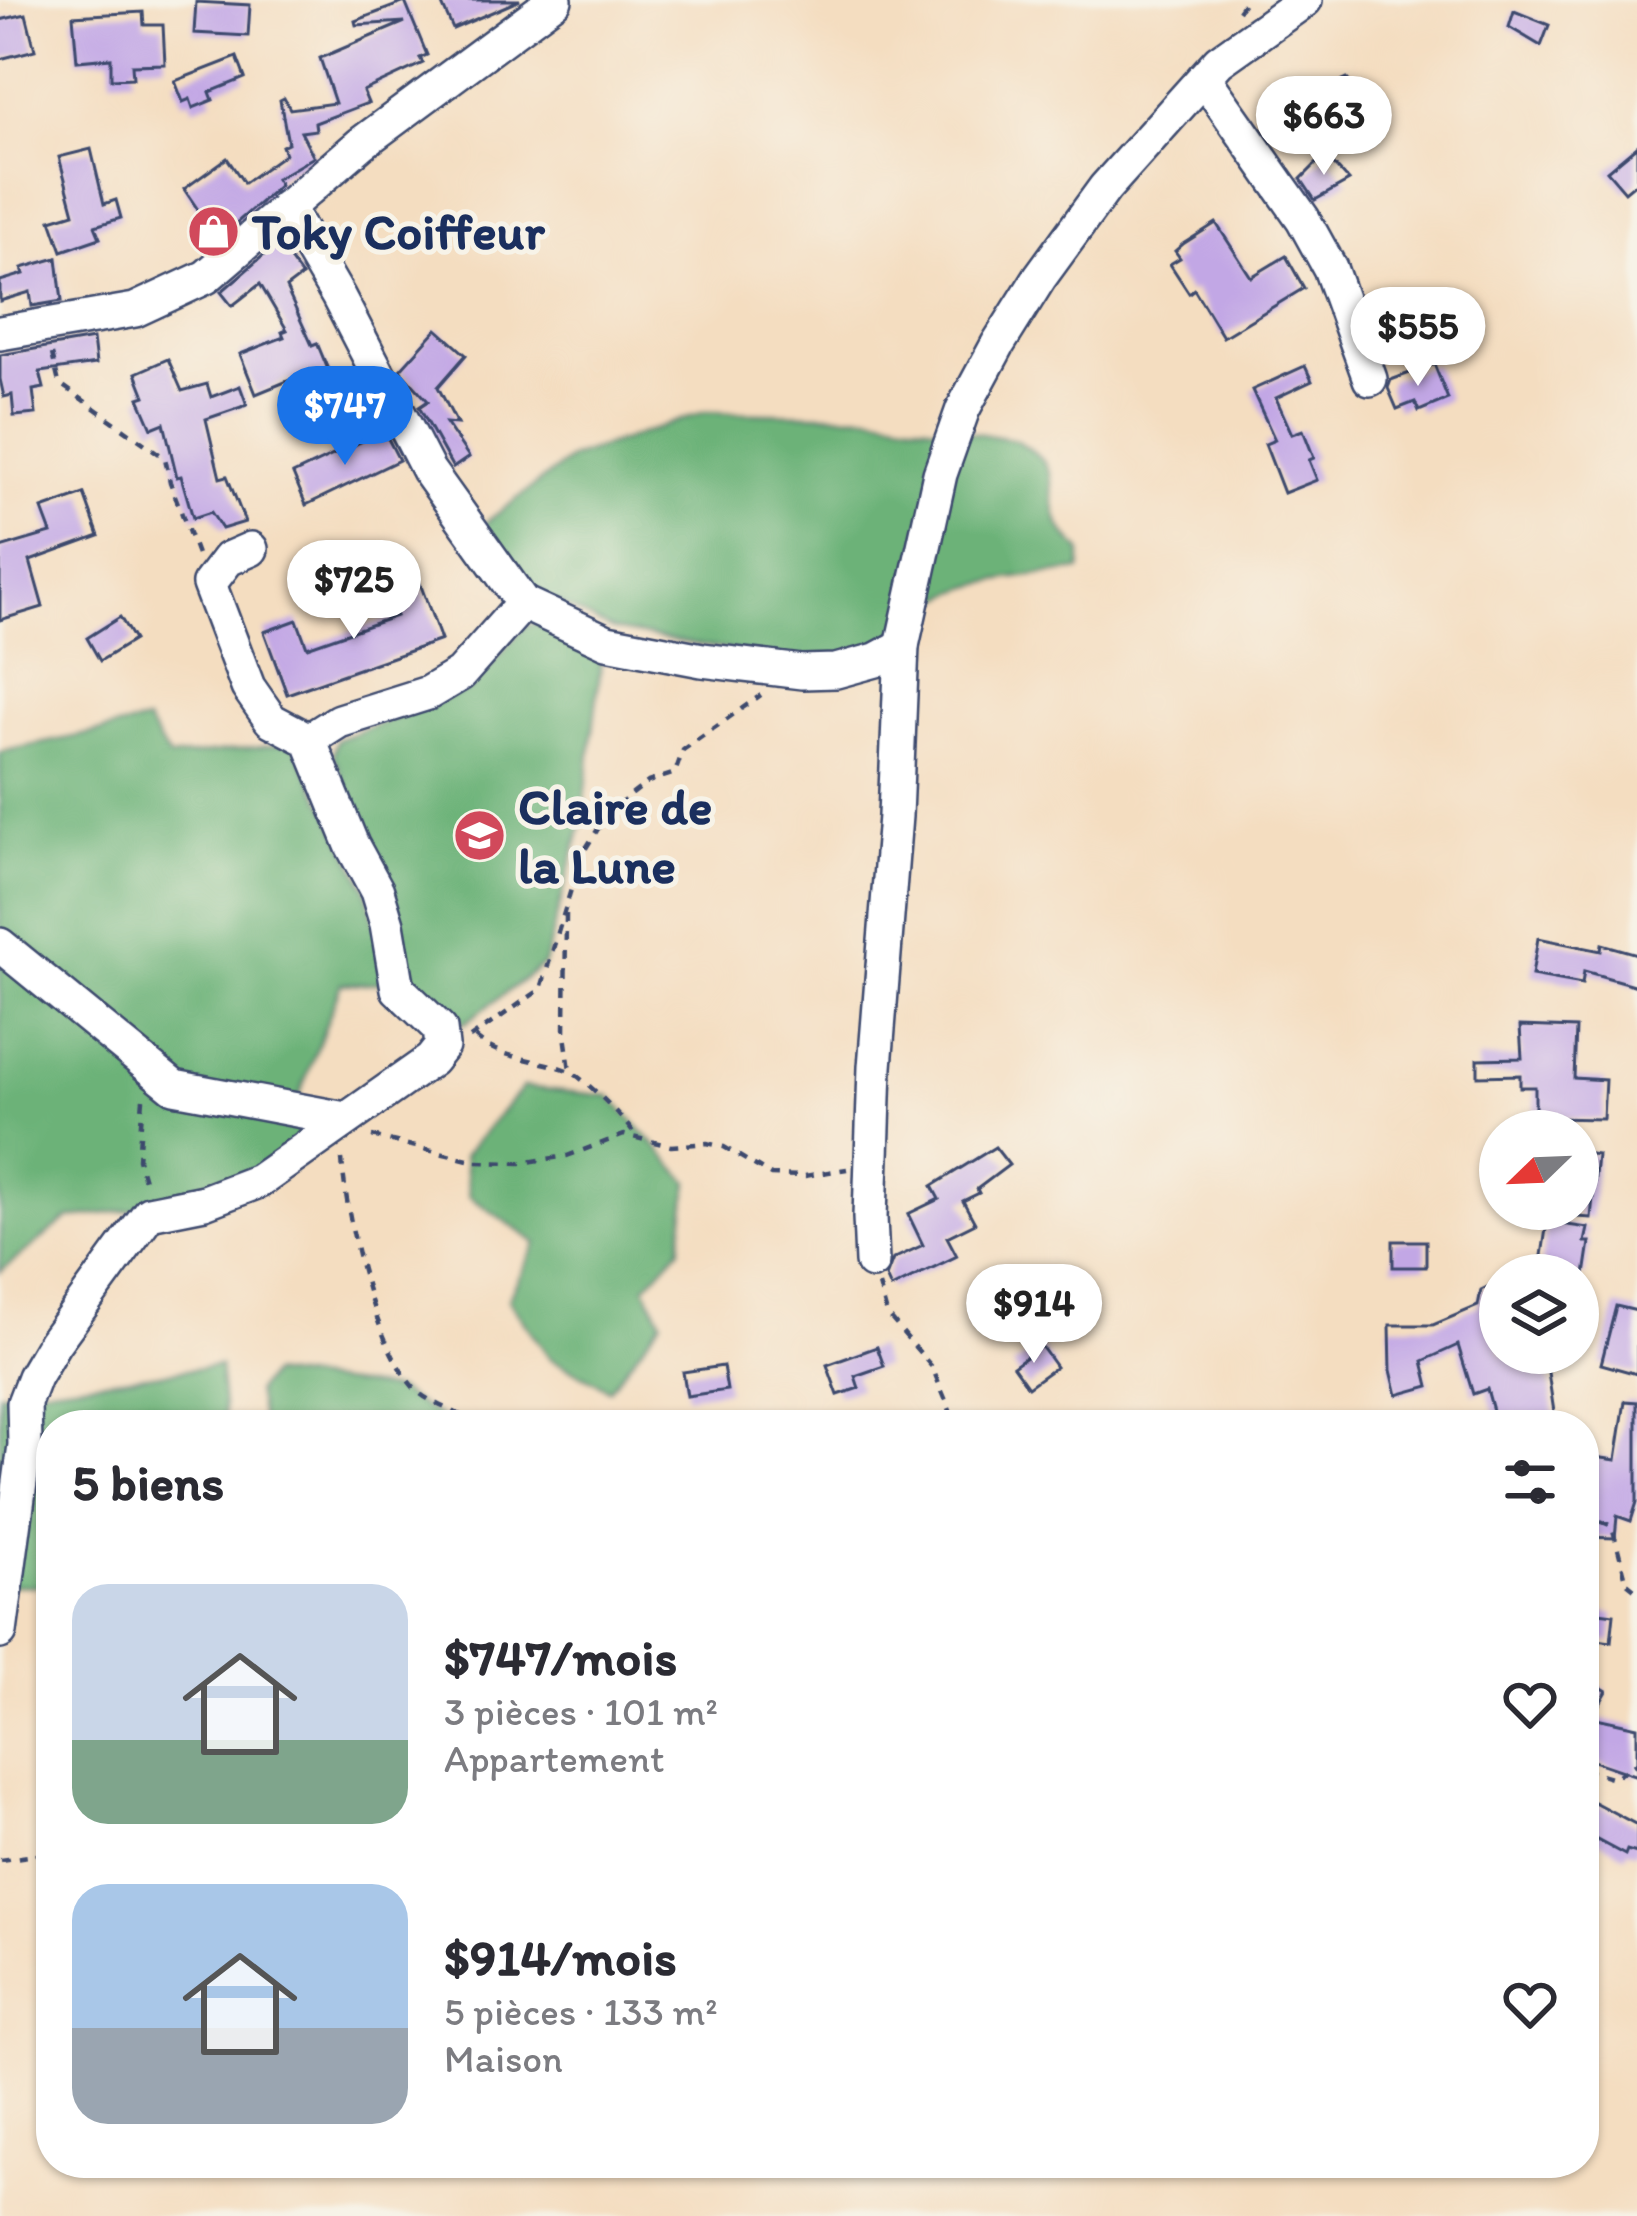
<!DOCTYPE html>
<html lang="fr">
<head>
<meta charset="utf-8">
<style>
	:root { --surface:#fff; --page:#f7f7f7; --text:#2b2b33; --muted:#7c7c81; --accent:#1a73e8 }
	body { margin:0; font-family:Itim,sans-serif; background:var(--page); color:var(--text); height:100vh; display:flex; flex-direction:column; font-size:45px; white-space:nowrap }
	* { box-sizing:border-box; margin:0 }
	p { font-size:39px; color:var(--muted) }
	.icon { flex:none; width:66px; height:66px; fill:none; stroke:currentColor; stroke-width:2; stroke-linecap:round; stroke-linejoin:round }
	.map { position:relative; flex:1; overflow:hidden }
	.side { position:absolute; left:36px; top:1410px; width:1563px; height:768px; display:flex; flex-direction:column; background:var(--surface); border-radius:48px; box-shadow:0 3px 9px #0004 }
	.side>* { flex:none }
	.needle { width:78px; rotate:247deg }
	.tools { position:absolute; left:1479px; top:1110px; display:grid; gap:24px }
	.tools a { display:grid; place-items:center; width:120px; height:120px; border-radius:50%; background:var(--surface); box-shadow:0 3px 9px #0004; font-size:60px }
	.price { position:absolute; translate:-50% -102px; padding:0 27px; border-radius:42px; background:#fff; color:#222; font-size:39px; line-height:78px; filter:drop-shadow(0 3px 6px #0008) }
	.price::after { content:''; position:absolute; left:50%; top:72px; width:36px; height:27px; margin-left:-18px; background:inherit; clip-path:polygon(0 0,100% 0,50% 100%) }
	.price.current { background:var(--accent); color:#fff }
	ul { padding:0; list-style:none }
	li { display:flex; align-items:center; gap:36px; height:300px; padding:0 36px }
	li span { display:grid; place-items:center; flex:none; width:336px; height:240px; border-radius:36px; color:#555 }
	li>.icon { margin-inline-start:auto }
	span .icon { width:144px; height:144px; fill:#fffc; stroke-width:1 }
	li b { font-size:51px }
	h2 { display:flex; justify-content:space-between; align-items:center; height:144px; padding:0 36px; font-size:51px }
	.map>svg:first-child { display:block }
</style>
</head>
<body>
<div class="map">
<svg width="1637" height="2216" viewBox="0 0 1637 2216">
	<rect width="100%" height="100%" fill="#f7f3e8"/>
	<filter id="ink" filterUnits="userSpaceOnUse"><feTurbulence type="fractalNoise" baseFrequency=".00833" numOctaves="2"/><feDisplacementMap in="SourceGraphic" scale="24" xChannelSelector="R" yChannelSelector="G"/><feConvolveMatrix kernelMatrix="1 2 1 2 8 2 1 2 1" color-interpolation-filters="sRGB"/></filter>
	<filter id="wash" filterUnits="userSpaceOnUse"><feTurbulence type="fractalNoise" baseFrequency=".004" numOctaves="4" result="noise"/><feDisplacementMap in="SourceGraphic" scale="48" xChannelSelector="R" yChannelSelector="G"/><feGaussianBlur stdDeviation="2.7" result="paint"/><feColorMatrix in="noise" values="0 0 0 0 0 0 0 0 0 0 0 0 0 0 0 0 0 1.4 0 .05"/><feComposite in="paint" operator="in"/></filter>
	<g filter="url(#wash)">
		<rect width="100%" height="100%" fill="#f4ddc0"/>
		<g fill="#6cb278" stroke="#44706b" stroke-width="3">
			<path d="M 704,412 L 870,415 L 1016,440 C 1064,469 1044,478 1058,521 C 1061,532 1073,542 1081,551 L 1081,570 C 1027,578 936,577 909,632 L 824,667 L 613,630 L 535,591 L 481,526 L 571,458 Z"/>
			<path d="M 540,622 L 592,643 L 601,663 L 582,823 L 544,964 L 464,1024 L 407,983 L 397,904 L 333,754 L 337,740 L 471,689 L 525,626 Z"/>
			<path d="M 147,722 L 169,758 L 293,743 L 366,887 L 389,982 L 341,984 L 294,1110 L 336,1124 L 279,1161 L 172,1204 L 67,1219 L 0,1272 L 0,752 Z"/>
			<path d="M 523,1087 L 610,1096 L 689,1182 L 680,1248 L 645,1287 L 662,1320 L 609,1389 L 550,1358 L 508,1299 L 537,1243 L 469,1196 L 464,1155 Z"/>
			<path d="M 219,1366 L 225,1425 L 51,1425 L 51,1586 L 0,1585 L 0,1393 Z"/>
			<path d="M 270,1374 L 396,1390 L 453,1425 L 262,1425 L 256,1391 Z"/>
		</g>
		<g id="blocks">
			<g fill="#c2a7e5">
				<path d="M 440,0 L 520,0 L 453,29 Z"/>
				<path d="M 196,2 L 250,5 L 248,36 L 194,33 Z"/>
				<path d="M 405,2 L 427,55 L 420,58 L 423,63 L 363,91 L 368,103 L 315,123 L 316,130 L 301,132 L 314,157 L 276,179 L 280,185 L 210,246 L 198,230 L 207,223 L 184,189 L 227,158 L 244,183 L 285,154 L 282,146 L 288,143 L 280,100 L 284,98 L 290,109 L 335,103 L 320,58 L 405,22 L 356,25 L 355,21 Z"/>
				<path d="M 1514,11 L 1549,25 L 1541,46 L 1509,27 Z"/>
				<path d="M 143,12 L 144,25 L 163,25 L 165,64 L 132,65 L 133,78 L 111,79 L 111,58 L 77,61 L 73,16 Z"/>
				<path d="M 26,14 L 35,50 L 0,59 L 0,20 Z"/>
				<path d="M 237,57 L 245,78 L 210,92 L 213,100 L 193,108 L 190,99 L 183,102 L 175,81 Z"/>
				<path d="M 1347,79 L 1359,93 L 1360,116 L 1336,126 L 1322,107 L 1320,92 Z"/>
				<path d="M 1637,146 L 1637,182 L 1625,192 L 1607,171 Z"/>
				<path d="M 91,149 L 104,204 L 116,200 L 121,218 L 95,226 L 100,238 L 62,251 L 51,220 L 74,213 L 59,157 Z"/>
				<path d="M 1325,155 L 1349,181 L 1315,200 L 1301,179 Z"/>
				<path d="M 1216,223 L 1251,277 L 1286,256 L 1304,288 L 1223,337 L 1194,289 L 1189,293 L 1170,264 L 1180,258 L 1175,251 L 1183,244 Z"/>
				<path d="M 278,243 L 302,276 L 286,288 L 312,345 L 317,343 L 329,372 L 293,387 L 290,380 L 256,394 L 240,354 L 284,337 L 282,332 L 287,330 L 260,284 L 232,306 L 221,292 Z"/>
				<path d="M 57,258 L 62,301 L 32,306 L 30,292 L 0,301 L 0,281 L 24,274 L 22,268 Z"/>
				<path d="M 1438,290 L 1452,321 L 1430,330 L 1427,323 L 1379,343 L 1371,320 Z"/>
				<path d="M 437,329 L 466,355 L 438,387 L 457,424 L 446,423 L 469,457 L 453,468 L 419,407 L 428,401 L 400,370 Z"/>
				<path d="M 93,339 L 96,364 L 40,372 L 44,388 L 33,390 L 36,414 L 14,416 L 12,395 L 4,397 L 0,379 L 0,355 Z"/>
				<path d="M 168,359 L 182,391 L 207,384 L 211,397 L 240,386 L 247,405 L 206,419 L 220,478 L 227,476 L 245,522 L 222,529 L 211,512 L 193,518 L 181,476 L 177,477 L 164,423 L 152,428 L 139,398 L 145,396 L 136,373 Z"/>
				<path d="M 1434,364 L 1448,399 L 1419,411 L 1415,402 L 1397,409 L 1388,388 L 1391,380 Z"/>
				<path d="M 1305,366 L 1312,381 L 1276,398 L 1292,434 L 1303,430 L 1314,458 L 1309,460 L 1317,480 L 1284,493 L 1265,444 L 1275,440 L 1252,390 Z"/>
				<path d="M 384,431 L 399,460 L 306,505 L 293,474 Z"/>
				<path d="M 84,494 L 99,536 L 30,561 L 43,607 L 0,620 L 0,548 L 51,533 L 42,509 Z"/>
				<path d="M 418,578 L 441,640 L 287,694 L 264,632 L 297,620 L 307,647 L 396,616 L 386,590 Z"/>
				<path d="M 120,617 L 134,640 L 100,661 L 87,638 Z"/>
				<path d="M 1538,938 L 1601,951 L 1602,944 L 1637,954 L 1637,986 L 1584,971 L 1582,984 L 1532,975 Z"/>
				<path d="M 1520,1026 L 1576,1028 L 1574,1078 L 1605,1080 L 1603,1119 L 1550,1118 L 1550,1113 L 1535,1112 L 1535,1087 L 1520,1087 L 1520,1075 L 1478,1076 L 1478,1059 L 1522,1058 Z"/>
				<path d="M 995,1147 L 1009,1165 L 977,1189 L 979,1193 L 963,1201 L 975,1223 L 947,1237 L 957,1256 L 891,1288 L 886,1277 L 893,1259 L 923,1245 L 908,1214 L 939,1199 L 932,1186 Z"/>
				<path d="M 1578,1152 L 1597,1155 L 1591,1218 L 1578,1217 Z"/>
				<path d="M 1547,1222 L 1588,1228 L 1585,1242 L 1590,1242 L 1585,1275 L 1544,1275 L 1544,1270 L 1540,1269 Z"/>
				<rect x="1393" y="1241" width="33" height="26"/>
				<path d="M 1052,1271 L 1069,1290 L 1048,1311 L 1030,1292 Z"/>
				<path d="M 1500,1281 L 1500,1353 L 1545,1353 L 1556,1425 L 1497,1425 L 1487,1389 L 1473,1394 L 1458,1345 L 1423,1361 L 1429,1386 L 1397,1395 L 1391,1370 L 1390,1325 L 1433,1325 L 1478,1306 L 1481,1290 Z"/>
				<path d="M 1616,1306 L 1637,1311 L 1637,1374 L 1601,1364 Z"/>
				<path d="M 1041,1346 L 1056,1367 L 1028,1387 L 1013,1366 Z"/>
				<path d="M 877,1347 L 884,1366 L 855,1376 L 859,1388 L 838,1395 L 827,1365 Z"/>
				<path d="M 723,1366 L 727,1390 L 687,1396 L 683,1372 Z"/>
				<path d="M 1625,1401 L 1637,1402 L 1637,1502 L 1631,1521 L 1617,1516 L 1615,1538 L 1584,1537 L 1588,1456 L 1616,1460 Z"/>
				<path d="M 1584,1610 L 1614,1614 L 1611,1642 L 1584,1638 Z"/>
				<path d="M 1584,1677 L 1607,1691 L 1592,1717 L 1637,1727 L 1637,1776 L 1584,1758 L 1588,1723 L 1584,1730 Z"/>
				<path d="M 1594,1802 L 1637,1825 L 1637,1853 L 1627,1850 L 1625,1855 L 1584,1833 L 1584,1820 Z"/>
			</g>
		</g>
	</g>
	<g filter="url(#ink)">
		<use href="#blocks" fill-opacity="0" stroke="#3c496d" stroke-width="3"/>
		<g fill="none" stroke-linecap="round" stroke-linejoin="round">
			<defs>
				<g id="minor">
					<path d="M 1204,78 L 1303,219 L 1330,268 L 1370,379"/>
					<path d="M 286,207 L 338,296 L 428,470 L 523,603 L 607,642 L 702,660 L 802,672 L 836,671 L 876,660 L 902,646"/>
					<path d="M 0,333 L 135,310 L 206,277 L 362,143 L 555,0"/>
					<path d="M 309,740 L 339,721 L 428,693 L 460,674 L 523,603"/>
					<path d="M 0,945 L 174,1087 L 345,1119"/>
					<path d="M 872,1262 L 870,1217 L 875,1067 L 895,816 L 902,646 L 940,474 L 963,409 L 998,344 L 1040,277 L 1105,188 L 1219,61 L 1305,0"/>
					<path d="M 0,1632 L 25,1445 L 24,1403 L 34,1377 L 54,1343 L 149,1213 L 204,1202 L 259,1181 L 431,1060 L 442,1046 L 440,1029 L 398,989 L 387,924 L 377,891 L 352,845 L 309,740 L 271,720 L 248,687 L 209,584 L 228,559 L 251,549"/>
				</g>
			</defs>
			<use href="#minor" stroke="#3c496d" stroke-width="38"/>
			<g stroke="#3c496d" stroke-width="4.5" stroke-dasharray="9 9" stroke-linecap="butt">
				<path d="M 1238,11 L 1246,0"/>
				<path d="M 52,354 L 59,383 L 165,458 L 170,482 L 198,557"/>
				<path d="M 566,914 L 565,1035 L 570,1070"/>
				<path d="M 475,1037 C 501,1060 535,1058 567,1070 C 583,1076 627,1121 636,1137"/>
				<path d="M 470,1038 L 541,989 L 581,856 L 608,813 L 648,782 L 675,773 L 683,750 L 761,695"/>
				<path d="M 143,1099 L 138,1159 L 146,1187"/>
				<path d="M 372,1136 L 476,1162 L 520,1163 L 567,1156 L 624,1135 L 671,1146 L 707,1143 L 724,1147 L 771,1175 L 805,1176 L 847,1169"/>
				<path d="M 342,1159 C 346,1218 374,1345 415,1389 C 429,1404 461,1413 480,1425"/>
				<path d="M 879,1285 L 887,1314 L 932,1367 L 956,1425"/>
				<path d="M 1584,1514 L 1612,1526 L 1627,1583 L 1637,1591"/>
				<path d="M 1584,1769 L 1614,1778 L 1637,1763"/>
				<path d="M 0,1860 L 51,1853"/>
			</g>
			<use href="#minor" stroke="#fff" stroke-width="33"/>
		</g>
	</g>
	<defs>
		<symbol id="shop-disc" viewBox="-11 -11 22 22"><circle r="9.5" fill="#d1495b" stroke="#f7f3e8"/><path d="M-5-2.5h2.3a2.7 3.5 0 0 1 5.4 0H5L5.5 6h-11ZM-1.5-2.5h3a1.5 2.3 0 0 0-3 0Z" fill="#fff"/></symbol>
		<symbol id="school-disc" viewBox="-11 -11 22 22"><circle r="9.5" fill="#d1495b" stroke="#f7f3e8"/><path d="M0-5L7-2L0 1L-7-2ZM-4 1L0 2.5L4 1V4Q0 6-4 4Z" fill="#fff"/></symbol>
	</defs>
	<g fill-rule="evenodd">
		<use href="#shop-disc" x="184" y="202" width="59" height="59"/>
		<use href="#school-disc" x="450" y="806" width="59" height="59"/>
	</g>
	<g text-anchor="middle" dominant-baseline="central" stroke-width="10" stroke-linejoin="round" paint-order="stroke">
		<g font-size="51" font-weight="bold" fill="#1b2f5e" stroke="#f7f3e8" text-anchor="start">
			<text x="252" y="231">Toky Coiffeur</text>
			<text x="518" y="806">Claire de<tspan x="518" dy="59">la Lune</tspan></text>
		</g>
	</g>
</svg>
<div class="tools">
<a><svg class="needle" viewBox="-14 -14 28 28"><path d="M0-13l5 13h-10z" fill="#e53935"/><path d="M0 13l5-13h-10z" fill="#7c7c81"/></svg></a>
<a><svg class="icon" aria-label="layers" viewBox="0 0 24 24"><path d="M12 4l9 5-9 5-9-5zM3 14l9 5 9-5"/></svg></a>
</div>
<b class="price" style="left:1324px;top:178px">$663</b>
<b class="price" style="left:1418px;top:389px">$555</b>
<b class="price current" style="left:345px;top:468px">$747</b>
<b class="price" style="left:354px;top:642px">$725</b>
<b class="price" style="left:1034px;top:1366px">$914</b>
<section class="side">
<h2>5 biens<svg class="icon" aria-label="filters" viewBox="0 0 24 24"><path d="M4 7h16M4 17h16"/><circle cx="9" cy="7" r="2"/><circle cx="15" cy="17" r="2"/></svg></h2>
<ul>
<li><span style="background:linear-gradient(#c9d6e8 65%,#7fa58c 0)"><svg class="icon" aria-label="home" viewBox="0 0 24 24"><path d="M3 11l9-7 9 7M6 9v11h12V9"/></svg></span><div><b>$747/mois</b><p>3 pièces · 101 m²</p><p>Appartement</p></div><svg class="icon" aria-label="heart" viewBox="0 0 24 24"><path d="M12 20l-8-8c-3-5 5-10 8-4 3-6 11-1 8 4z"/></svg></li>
<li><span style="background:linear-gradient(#a9c7e8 60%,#9aa5b1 0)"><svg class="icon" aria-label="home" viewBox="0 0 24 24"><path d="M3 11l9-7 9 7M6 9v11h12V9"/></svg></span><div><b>$914/mois</b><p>5 pièces · 133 m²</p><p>Maison</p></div><svg class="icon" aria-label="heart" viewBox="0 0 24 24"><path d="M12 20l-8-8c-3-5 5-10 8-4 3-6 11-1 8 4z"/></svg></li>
</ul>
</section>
</div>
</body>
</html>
